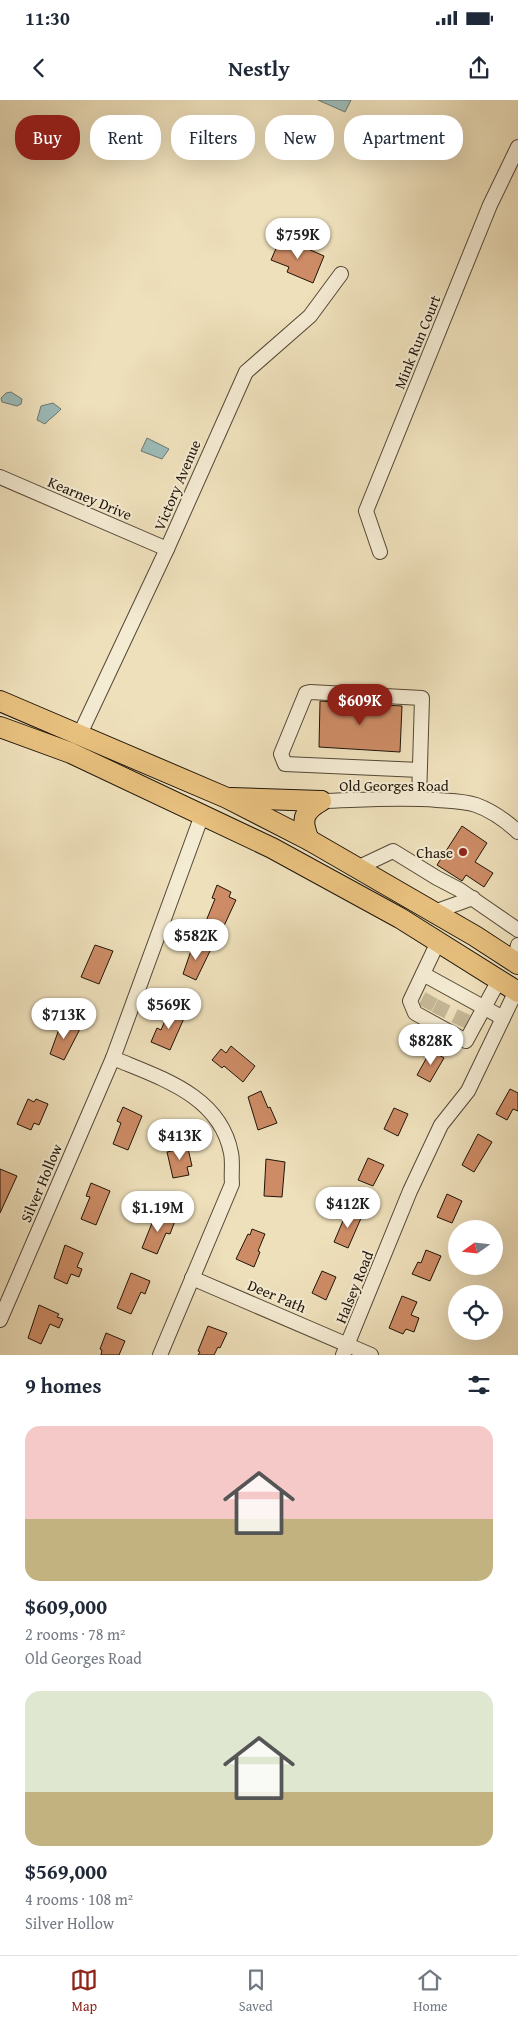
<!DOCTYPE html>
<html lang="en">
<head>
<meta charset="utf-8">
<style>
	:root { --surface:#fff; --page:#f6f6f7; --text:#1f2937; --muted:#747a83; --line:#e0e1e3; --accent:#8f2418 }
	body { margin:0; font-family:"Gentium Book Plus",serif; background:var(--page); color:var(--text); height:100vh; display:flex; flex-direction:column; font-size:19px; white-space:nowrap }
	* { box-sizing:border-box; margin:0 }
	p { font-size:16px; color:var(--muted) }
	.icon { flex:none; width:28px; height:28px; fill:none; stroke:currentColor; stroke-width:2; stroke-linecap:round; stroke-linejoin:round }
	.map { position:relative; height:1255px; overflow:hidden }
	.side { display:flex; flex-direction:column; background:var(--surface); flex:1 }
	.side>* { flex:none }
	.banner { position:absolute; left:15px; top:15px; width:489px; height:45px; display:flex; gap:10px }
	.needle { width:32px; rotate:255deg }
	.fabs { position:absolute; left:448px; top:1120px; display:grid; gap:10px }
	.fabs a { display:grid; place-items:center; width:55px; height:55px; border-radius:50%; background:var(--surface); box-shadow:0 5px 20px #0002; font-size:25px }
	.price { position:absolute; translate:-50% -42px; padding:0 11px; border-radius:18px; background:#fff; color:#222; font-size:16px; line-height:32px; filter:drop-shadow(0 1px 2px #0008) }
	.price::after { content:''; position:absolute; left:50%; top:30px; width:15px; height:11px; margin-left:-8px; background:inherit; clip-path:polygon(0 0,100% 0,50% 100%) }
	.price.current { background:var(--accent); color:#fff }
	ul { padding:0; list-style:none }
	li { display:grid; align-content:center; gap:10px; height:265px; padding:0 25px }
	li span { display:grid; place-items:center; height:155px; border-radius:15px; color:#555 }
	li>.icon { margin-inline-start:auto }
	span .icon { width:90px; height:90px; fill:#fffc; stroke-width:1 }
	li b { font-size:21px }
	h2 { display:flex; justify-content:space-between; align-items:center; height:60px; padding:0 25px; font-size:21px }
	.pill { padding:0 18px; border-radius:20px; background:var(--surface); box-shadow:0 5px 20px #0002; font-size:18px; line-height:45px }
	.pill.current { background:var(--accent); color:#fff }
	.status { display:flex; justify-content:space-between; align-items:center; height:35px; padding:0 25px; background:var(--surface); direction:ltr }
	.status svg { height:14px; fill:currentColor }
	header { display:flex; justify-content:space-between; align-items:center; height:65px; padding:0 25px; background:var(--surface); font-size:22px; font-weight:800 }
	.tab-bar { display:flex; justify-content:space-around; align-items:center; height:70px; border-top:1px solid var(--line); background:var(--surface); font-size:14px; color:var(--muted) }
	.tab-bar a { display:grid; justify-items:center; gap:2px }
	.tab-bar .current { color:var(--accent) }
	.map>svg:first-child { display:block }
</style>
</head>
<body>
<div class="status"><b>11:30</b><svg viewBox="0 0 49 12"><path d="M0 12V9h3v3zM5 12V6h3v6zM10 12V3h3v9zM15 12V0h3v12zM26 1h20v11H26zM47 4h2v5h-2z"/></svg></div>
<header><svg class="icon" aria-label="back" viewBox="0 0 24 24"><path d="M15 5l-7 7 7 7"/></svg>Nestly<svg class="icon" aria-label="share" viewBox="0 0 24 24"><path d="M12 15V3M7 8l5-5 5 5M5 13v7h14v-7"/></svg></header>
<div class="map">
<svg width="518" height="1255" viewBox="0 0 518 1255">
	<rect width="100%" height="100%" fill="#eee0bb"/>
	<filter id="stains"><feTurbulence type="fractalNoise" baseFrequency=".004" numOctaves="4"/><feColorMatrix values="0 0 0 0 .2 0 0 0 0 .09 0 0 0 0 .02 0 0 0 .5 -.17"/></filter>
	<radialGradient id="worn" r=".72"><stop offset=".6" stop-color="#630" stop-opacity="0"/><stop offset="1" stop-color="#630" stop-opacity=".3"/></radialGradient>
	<g fill="#9cbbb8" stroke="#6a7972">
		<path d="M 318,0 L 351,0 L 345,12 Z"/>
		<path d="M 11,292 L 22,299 L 21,304 L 17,306 L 2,302 L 1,298 L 6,293 Z"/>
		<path d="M 53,303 L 61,309 C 56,315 50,318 45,324 L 37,320 L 41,306 Z"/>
		<path d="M 147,338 L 169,349 L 162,359 L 141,351 Z"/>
	</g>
	<g fill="#cd8c66" stroke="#201509">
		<path d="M 281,137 L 324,156 L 313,183 L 287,172 L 289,167 L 271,160 Z"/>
		<path d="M 320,601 L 402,606 L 400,652 L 319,647 Z"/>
		<path d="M 462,726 L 487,743 L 475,762 L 493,773 L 484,787 L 466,775 L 462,781 L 437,765 Z"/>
		<path d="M 217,785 L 231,792 L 229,797 L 236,800 L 223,828 L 206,821 L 215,799 L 212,798 Z"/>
		<path d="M 194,842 L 211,849 L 196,880 L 183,874 Z"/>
		<path d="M 95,845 L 113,851 L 99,884 L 81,877 Z"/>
		<path d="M 170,909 L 185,916 L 170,950 L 151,942 L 157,928 L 161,930 Z"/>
		<path d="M 62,921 L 80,929 L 64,960 L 50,954 Z"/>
		<path d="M 231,946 L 255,966 L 243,982 L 224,966 L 222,968 L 212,960 L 221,949 L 226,953 Z"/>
		<path d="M 431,950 L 444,958 L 430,982 L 417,975 Z"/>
		<path d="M 510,989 L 518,993 L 518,1011 L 513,1009 L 507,1020 L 496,1014 Z"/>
		<path d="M 261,991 L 268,1008 L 270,1007 L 277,1023 L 258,1030 L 248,997 Z"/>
		<path d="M 28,999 L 34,1002 L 36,999 L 48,1004 L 39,1025 L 34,1023 L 31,1030 L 17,1024 Z"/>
		<path d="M 123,1007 L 142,1016 L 128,1050 L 113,1044 L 121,1023 L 117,1021 Z"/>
		<path d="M 394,1008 L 408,1014 L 398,1036 L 384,1029 Z"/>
		<path d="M 478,1034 L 492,1042 L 474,1072 L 462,1065 Z"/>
		<path d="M 187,1044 L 192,1066 L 187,1067 L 189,1075 L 173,1078 L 167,1052 L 176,1050 L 175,1046 Z"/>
		<path d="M 368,1058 L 384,1065 L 373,1086 L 358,1080 Z"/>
		<path d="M 266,1059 L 285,1062 L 282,1097 L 264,1096 Z"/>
		<path d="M 0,1069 L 17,1076 L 0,1113 Z"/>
		<path d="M 91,1083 L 110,1091 L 96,1125 L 81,1119 L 90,1097 L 86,1096 Z"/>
		<path d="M 447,1094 L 462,1101 L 452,1123 L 437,1117 Z"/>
		<path d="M 348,1109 L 362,1116 L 348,1148 L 334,1142 Z"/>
		<path d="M 156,1113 L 175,1121 L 170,1134 L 166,1133 L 157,1154 L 142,1148 Z"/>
		<path d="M 252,1129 L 265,1134 L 258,1151 L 260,1152 L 254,1167 L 236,1159 L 248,1134 L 250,1135 Z"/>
		<path d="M 65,1145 L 83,1153 L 77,1167 L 82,1169 L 79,1177 L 71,1174 L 67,1184 L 54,1178 Z"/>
		<path d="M 426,1150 L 441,1156 L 430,1181 L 412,1174 L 418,1162 L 421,1163 Z"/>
		<path d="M 322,1171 L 336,1177 L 326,1200 L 312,1193 Z"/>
		<path d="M 131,1173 L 150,1181 L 145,1194 L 141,1192 L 131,1214 L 117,1208 Z"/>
		<path d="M 402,1196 L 417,1202 L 411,1215 L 419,1218 L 414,1232 L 406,1229 L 403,1234 L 389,1228 Z"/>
		<path d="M 39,1205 L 59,1214 L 57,1217 L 63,1219 L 59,1228 L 50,1224 L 41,1244 L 28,1238 Z"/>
		<path d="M 208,1226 L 227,1233 L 220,1248 L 218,1247 L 214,1255 L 198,1255 L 200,1252 L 198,1251 Z"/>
		<path d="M 106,1233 L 125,1241 L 119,1255 L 101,1255 L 102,1250 L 100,1249 Z"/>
	</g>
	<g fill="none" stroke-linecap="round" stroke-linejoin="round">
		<g stroke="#c5b797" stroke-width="14" stroke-dasharray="14 7" stroke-linecap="butt">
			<path d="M 425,908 L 433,893"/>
			<path d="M 438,915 L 446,899"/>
			<path d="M 458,925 L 465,910"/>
		</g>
		<defs>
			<g id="minor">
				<path d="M 0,377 L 167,449"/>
				<path d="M 380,452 L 366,411 L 490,105 L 518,47"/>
				<path d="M 79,636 L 167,449 L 246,272 L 310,216 L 341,174"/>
				<path d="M 419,699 L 422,598 L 310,592 L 306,593 L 281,654 L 285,664 L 420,670"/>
				<path d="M 321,701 C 360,700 399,697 437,700 C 450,701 464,701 476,705 C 493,711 505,720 518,732"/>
				<path d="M 357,768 L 393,751 L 437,778 L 460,790 L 518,830"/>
				<path d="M 434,812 L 473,798"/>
				<path d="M 438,842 L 410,901 L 415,913 L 466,941 L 499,880"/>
				<path d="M 514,862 L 518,845"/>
				<path d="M 423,874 L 503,918"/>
				<path d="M 113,958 C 160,978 220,995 231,1053 C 233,1062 231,1074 232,1084 L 160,1255"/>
				<path d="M 192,1178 L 371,1255"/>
				<path d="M 0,1220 L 113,958 L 202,715"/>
				<path d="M 343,1255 L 410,1091 L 441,1025 L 468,991 L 516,891"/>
			</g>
			<g id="highway">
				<path d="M 0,601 L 227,698 L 309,740 L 475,836 L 518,864"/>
				<path d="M 0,627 L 71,653 L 272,748 L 400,818 L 518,892"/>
				<path d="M 231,698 L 321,701"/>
				<path d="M 309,740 C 301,721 302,712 321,701"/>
			</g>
		</defs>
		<use href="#minor" stroke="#544836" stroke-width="16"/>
		<use href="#highway" stroke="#201509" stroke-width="22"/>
		<use href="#minor" stroke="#f4ebd3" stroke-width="14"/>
		<use href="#highway" stroke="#e7c07e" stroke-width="20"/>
	</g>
	<circle fill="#8f2418" stroke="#f4ebd3" stroke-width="2" cx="463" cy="752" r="5"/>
	<g text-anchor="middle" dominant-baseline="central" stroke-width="4" stroke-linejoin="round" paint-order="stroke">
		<g font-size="15" fill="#201509" stroke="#f4ebd3">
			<text transform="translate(417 242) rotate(-68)">Mink Run Court</text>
			<text transform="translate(177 385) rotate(-67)">Victory Avenue</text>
			<text transform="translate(90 398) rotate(23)">Kearney Drive</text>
			<text x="394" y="685">Old Georges Road</text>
			<text transform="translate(41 1083) rotate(-67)">Silver Hollow</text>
			<text transform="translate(354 1187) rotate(-68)">Halsey Road</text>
			<text transform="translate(277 1196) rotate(23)">Deer Path</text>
		</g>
		<g font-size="15" fill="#201509" stroke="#f4ebd3" text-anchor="end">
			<text x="453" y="752">Chase</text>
		</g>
	</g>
	<rect width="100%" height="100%" filter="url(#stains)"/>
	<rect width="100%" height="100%" fill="url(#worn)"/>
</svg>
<div class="fabs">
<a><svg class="needle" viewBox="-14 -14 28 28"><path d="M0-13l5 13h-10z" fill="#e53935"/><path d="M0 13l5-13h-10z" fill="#747a83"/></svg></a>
<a><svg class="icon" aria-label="locate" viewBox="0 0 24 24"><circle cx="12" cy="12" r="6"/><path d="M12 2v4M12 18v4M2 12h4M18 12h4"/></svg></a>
</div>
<b class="price" style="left:298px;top:160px">$759K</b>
<b class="price current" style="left:360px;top:626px">$609K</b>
<b class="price" style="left:196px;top:861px">$582K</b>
<b class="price" style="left:169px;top:930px">$569K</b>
<b class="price" style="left:64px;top:940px">$713K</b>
<b class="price" style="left:431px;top:966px">$828K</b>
<b class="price" style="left:180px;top:1061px">$413K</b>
<b class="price" style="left:348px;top:1129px">$412K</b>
<b class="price" style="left:158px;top:1133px">$1.19M</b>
<div class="banner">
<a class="pill current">Buy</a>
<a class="pill">Rent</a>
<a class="pill">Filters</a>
<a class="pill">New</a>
<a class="pill">Apartment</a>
</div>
</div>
<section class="side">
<h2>9 homes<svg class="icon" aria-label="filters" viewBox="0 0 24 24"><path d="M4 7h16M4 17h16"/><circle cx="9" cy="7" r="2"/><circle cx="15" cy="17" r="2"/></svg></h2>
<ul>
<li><span style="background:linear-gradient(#f6c9c9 60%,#c2b280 0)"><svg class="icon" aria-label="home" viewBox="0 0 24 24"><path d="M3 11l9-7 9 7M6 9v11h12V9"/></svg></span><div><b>$609,000</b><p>2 rooms · 78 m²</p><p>Old Georges Road</p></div></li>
<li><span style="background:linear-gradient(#dfe7d0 65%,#c2b280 0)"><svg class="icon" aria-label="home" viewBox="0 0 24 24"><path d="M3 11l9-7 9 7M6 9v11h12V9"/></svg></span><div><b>$569,000</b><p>4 rooms · 108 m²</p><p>Silver Hollow</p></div></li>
</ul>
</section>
<nav class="tab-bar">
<a class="current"><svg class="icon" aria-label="map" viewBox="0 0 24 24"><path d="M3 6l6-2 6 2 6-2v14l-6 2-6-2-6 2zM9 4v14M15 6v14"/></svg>Map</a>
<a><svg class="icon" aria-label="saved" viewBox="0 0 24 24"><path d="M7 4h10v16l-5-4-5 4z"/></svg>Saved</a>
<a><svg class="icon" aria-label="home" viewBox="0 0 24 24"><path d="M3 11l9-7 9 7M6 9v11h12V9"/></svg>Home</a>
</nav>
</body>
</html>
